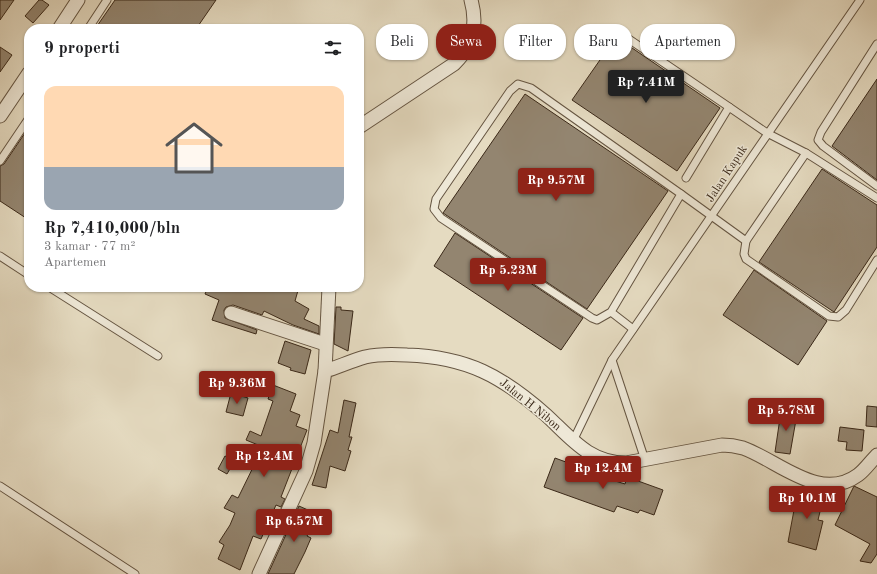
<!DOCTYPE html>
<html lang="id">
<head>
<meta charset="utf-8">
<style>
	:root { --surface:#fff; --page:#f6f6f6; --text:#202124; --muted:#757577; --accent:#8f2418 }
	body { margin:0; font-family:"Old Standard TT",serif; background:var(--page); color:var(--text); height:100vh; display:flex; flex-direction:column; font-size:15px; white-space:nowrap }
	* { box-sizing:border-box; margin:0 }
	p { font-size:13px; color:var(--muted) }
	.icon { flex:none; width:22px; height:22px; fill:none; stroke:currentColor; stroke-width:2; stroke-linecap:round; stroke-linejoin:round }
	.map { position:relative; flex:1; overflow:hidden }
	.sheet { position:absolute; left:24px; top:24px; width:340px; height:268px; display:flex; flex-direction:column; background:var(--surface); border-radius:16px; box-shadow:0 1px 3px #0004 }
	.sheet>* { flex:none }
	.hud { position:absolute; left:376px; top:24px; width:380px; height:36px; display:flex; gap:8px }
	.price { position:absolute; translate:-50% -34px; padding:0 9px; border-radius:4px; background:var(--accent); color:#fff; font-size:13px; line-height:26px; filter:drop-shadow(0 1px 2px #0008) }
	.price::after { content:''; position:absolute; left:50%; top:24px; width:12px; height:9px; margin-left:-6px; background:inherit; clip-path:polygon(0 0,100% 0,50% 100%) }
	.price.active { background:#222; color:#fff }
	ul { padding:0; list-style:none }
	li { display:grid; align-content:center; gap:8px; height:212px; padding:0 20px }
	li span { display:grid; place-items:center; height:124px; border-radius:12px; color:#555 }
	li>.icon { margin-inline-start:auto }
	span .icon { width:72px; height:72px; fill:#fffc; stroke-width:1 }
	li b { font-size:17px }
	h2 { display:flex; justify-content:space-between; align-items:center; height:48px; padding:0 20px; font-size:17px }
	.chip { padding:0 14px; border-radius:16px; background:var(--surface); box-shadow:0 1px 3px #0004; font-size:14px; line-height:36px }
	.chip.active { background:var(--accent); color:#fff }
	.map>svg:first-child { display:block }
</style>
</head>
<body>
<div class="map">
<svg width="877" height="574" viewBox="0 0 877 574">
	<rect width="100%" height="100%" fill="#e5dbc1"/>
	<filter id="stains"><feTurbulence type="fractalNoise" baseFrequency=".005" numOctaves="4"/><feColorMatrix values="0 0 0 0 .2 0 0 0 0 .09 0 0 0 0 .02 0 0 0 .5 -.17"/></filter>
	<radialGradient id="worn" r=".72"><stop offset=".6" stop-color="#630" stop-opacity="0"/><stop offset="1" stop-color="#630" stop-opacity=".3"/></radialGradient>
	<g fill="#938570" stroke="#3a2818">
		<path d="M 0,0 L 14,0 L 0,20 Z"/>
		<path d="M 39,0 L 42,0 L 49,5 L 33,23 L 25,16 Z"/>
		<path d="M 115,0 L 216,0 L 196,29 L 95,29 Z"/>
		<path d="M 616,37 L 720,108 L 677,171 L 572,100 Z"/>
		<path d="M 0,47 L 12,55 L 0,72 Z"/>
		<path d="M 877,79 L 877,180 L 832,146 Z"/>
		<path d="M 525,94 L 668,191 L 587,309 L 443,213 Z"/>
		<path d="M 29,127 L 29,220 L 0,201 L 0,166 L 4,164 Z"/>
		<path d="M 822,169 L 877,205 L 877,247 L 834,312 L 759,262 Z"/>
		<path d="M 455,233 L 583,318 L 561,350 L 434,266 Z"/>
		<path d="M 754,270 L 827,321 L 798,365 L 723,315 Z"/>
		<path d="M 208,287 L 299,287 L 295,301 L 309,309 L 304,319 L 319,326 L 319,334 L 293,325 L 264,311 L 262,315 L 233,305 L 226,307 L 224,310 L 225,318 L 257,330 L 256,334 L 212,320 L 219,300 L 205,294 Z"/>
		<path d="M 336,307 L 341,307 L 341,310 L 353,311 L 348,351 L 334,344 Z"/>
		<path d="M 285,341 L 311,350 L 305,374 L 290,370 L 291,368 L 278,363 Z"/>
		<path d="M 273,385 L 296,394 L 290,411 L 300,415 L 296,426 L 307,430 L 281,497 L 285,499 L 281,507 L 276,505 L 261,539 L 253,536 L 240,570 L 218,559 L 224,545 L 219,542 L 230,525 L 235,513 L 224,508 L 232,495 L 238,498 L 263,447 L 246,440 L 250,431 L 261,436 L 273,401 L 268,399 Z"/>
		<path d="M 231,393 L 248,398 L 243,416 L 226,412 Z"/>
		<path d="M 344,400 L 356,403 L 349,437 L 352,437 L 348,450 L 351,451 L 345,471 L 330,466 L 326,488 L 312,485 L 330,430 L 338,433 Z"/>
		<path d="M 867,406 L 877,407 L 877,427 L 866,426 Z"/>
		<path d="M 781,411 L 797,414 L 790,454 L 775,452 Z"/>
		<path d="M 840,427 L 864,430 L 862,451 L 846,450 L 847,442 L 838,441 Z"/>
		<path d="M 225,456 L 235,460 L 227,474 L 218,469 Z"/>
		<path d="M 555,458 L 574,465 L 572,471 L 598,480 L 599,476 L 625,484 L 627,477 L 663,490 L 654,515 L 640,510 L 638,513 L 617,506 L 614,512 L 544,487 Z"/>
		<path d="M 854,486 L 877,497 L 877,554 L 871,563 L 860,561 L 870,544 L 835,525 Z"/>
		<path d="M 798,489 L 824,495 L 818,520 L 823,521 L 816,550 L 788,542 Z"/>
		<path d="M 299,506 L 319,515 L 307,536 L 311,538 L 305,552 L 294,574 L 268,574 Z"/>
	</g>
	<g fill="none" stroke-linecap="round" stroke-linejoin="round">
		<defs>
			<g id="service">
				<path d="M 88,29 L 107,0"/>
				<path d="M 614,29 L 729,107"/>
				<path d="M 877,44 L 821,132 L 818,140 L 823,146 L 877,186"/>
				<path d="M 0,161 L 29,118"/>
				<path d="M 686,178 L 729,107 L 767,133 L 806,153 L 877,198"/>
				<path d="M 681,194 L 746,241 L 806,153"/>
				<path d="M 746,241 L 744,254 L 746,259 L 829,316 L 838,317 L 846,310 L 877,260"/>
				<path d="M 0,256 L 29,275"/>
				<path d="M 49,287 L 158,356"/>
				<path d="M 611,312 L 597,320 L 592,318 L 441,218 L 434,209 L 436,199 L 510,91 L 518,84 L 531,88 L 681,194 L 611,312 L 633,329"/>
				<path d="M 573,441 L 612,360"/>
				<path d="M 645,460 L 612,360 L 860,0"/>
				<path d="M 0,486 L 135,574"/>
			</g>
			<g id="minor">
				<path d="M 59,29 L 78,0"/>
				<path d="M 0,116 L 29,73"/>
				<path d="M 359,127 L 454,64 C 473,46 478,25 471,0"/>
				<path d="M 231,313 L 325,344"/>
				<path d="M 325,371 L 329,287"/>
				<path d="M 259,574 L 306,471 L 314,443 L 325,371 C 338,367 351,361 365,357 C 378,354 393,354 407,355 C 467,357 502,376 546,415 C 571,438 589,463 626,463 L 722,445 C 729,445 736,446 743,448 C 779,461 820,503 858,475 C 865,470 871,461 877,455"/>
			</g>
		</defs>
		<use href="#service" stroke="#655542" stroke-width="9"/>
		<use href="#minor" stroke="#655542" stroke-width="15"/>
		<use href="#service" stroke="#eee8d7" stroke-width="7"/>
		<use href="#minor" stroke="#eee8d7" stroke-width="13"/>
	</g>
	<g text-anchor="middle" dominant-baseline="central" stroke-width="3" stroke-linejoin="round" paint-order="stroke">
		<g font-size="12" fill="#3a2818" stroke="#eee8d7">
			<text transform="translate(727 174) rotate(-57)">Jalan Kapuk</text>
			<text transform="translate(530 405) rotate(39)">Jalan H Nibon</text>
		</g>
	</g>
	<rect width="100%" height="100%" filter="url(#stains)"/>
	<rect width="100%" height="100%" fill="url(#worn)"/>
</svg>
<b class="price active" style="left:646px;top:104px">Rp 7.41M</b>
<b class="price" style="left:556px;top:202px">Rp 9.57M</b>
<b class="price" style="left:508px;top:292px">Rp 5.23M</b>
<b class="price" style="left:237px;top:405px">Rp 9.36M</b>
<b class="price" style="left:786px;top:432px">Rp 5.78M</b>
<b class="price" style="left:264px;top:478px">Rp 12.4M</b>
<b class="price" style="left:603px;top:490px">Rp 12.4M</b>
<b class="price" style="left:807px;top:520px">Rp 10.1M</b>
<b class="price" style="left:294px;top:543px">Rp 6.57M</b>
<div class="hud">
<a class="chip">Beli</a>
<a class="chip active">Sewa</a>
<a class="chip">Filter</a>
<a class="chip">Baru</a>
<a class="chip">Apartemen</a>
</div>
<section class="sheet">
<h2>9 properti<svg class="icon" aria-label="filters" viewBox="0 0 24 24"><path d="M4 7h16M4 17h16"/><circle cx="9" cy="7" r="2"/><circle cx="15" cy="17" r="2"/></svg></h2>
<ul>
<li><span style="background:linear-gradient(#ffd9b3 65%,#9aa5b1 0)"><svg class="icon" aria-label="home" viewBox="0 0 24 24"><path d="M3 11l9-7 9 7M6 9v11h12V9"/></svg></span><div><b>Rp 7,410,000/bln</b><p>3 kamar · 77 m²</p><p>Apartemen</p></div></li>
</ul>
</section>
</div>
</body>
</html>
